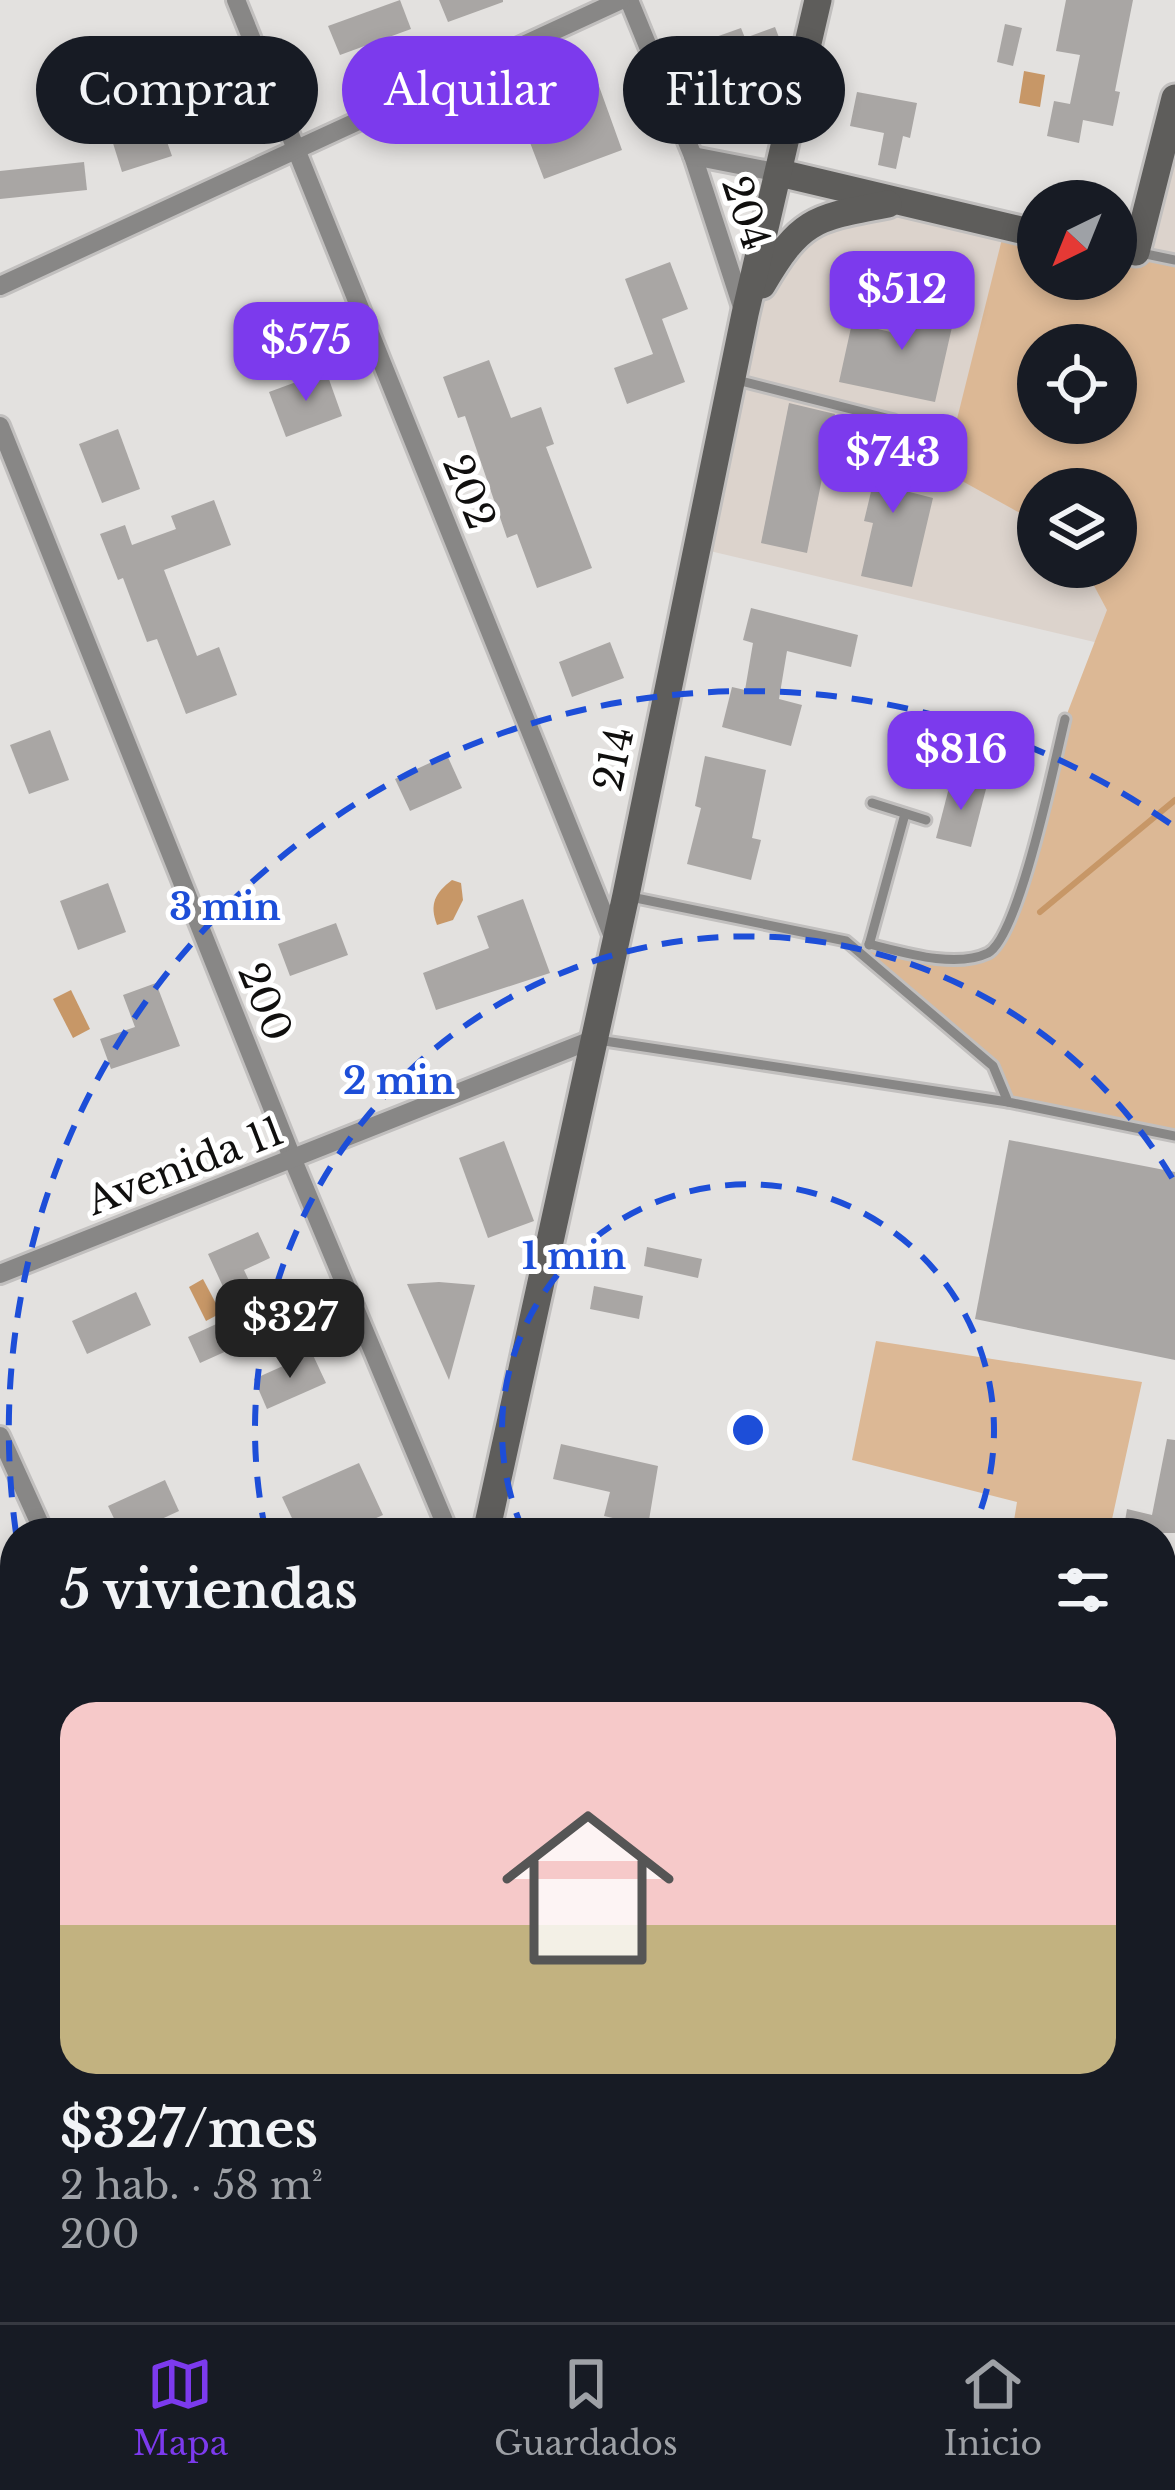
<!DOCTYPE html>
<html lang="es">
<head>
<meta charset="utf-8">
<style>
	:root { --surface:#171b24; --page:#242831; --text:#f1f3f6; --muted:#9ea1a6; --line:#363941; --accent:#7c3aed }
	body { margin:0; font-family:"Libre Baskerville",serif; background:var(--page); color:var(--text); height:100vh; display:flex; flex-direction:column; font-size:45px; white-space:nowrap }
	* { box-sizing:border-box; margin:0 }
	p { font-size:39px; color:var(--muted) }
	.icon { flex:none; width:66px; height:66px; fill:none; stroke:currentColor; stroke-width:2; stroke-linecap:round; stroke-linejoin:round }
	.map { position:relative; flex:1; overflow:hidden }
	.drawer { position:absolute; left:0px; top:1518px; width:1176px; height:804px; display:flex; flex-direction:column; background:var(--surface); border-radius:48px 48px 0 0; box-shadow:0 6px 18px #0003 }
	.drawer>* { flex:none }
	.top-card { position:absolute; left:36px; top:36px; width:1104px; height:108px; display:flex; gap:24px }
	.needle { width:78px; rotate:223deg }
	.fabs { position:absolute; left:1017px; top:180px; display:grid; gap:24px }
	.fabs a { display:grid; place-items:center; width:120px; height:120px; border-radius:50%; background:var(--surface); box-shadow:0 6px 18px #0003; font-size:60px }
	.price { position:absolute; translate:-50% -102px; padding:0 27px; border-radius:24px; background:var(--accent); color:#fff; font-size:39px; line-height:78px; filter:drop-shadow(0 3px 6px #0008) }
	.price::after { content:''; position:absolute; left:50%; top:72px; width:36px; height:27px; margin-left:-18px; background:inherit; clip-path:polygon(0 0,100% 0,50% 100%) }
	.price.active { background:#222; color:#fff }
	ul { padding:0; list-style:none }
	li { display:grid; align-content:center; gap:24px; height:636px; padding:0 60px }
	li span { display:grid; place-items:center; height:372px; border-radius:36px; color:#555 }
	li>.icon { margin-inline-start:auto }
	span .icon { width:216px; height:216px; fill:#fffc; stroke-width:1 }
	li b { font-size:51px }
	h2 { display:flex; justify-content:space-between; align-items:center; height:144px; padding:0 60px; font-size:51px }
	.tag { padding:0 42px; border-radius:54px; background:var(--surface); box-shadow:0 6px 18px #0003; font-size:42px; line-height:108px }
	.tag.active { background:var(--accent); color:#fff }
	.dock { display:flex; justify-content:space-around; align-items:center; height:168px; border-top:3px solid var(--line); background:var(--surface); font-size:33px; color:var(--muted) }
	.dock a { display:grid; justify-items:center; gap:6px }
	.dock .active { color:var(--accent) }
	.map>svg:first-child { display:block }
</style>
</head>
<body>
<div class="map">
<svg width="1175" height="2322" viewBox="0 0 1175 2322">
	<rect width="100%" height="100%" fill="#e3e1df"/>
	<g fill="#dcd3cc" fill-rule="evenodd">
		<path d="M 1175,81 L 1175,661 L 697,548 L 745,314 L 796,234 L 895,203 L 1005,227 L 1038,279 L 1116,279 L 1136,251 ZM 1038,345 L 1116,345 L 1116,423 L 1038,423 ZM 1038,489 L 1116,489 L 1116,567 L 1038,567 Z"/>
		<path d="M 15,1589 L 15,2190 L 0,2196 L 0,1595 Z"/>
	</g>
	<g fill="#dcb895" fill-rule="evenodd">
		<path d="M 1005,227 L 1038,234 L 1038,279 L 1116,279 L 1116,250 L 1175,263 L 1175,1132 L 1008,1102 L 993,1066 L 866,956 L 869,944 L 945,958 L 988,953 L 1006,933 L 1065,719 L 1107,610 L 1084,567 L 1116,567 L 1116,489 L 1038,489 L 1038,523 L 944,471 ZM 1038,345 L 1116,345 L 1116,423 L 1038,423 Z"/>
		<path d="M 876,1341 L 1142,1382 L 1109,1533 L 1012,1533 L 1017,1502 L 852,1460 Z"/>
	</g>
	<g fill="#c79767">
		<path d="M 1024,71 L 1045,75 L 1040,107 L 1019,103 Z"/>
		<path d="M 452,880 L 461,883 L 463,900 L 453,920 L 437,925 C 429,904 435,893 452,880 Z"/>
		<path d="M 71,990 L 90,1029 L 73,1038 L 53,999 Z"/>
		<path d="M 203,1279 L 221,1313 L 206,1321 L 189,1287 Z"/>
	</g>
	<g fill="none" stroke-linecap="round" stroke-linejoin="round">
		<path stroke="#c79767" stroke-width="6" d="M 1040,912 L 1175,800"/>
	</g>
	<g fill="#a9a6a4">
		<path d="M 400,0 L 411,29 L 340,55 L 328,26 Z"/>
		<path d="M 439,0 L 503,0 L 503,2 L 448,22 Z"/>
		<path d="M 1066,0 L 1133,0 L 1115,91 L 1120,92 L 1113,126 L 1083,120 L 1079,143 L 1047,136 L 1054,101 L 1070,104 L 1080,55 L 1056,51 Z"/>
		<path d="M 1005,24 L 1022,28 L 1013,66 L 997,62 Z"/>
		<path d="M 775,27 L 783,48 L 722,71 L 741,122 L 724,128 L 696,44 L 741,28 L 745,38 Z"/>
		<path d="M 595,75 L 622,150 L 544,179 L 529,140 L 583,120 L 570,84 Z"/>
		<path d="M 202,79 L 218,116 L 166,139 L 172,156 L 122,172 L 107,124 L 145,112 L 142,105 Z"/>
		<path d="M 857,92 L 917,103 L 910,138 L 903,136 L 896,169 L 878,165 L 884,133 L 850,126 Z"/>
		<path d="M 84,162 L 87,190 L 0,199 L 0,171 Z"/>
		<path d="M 670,262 L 688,309 L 662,319 L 685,382 L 627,404 L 614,368 L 653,354 L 625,279 Z"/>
		<path d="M 917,296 L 957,305 L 935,402 L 839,382 L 852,323 L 908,336 Z"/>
		<path d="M 489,360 L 511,418 L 541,407 L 554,444 L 546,447 L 592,568 L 537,588 L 517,534 L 507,538 L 465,416 L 458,418 L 443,377 Z"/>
		<path d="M 326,371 L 342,416 L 286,437 L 269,392 Z"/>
		<path d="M 789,403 L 835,414 L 807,553 L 761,543 Z"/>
		<path d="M 118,429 L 140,489 L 102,503 L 79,444 Z"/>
		<path d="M 872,430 L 905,439 L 894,488 L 933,498 L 912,587 L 861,576 L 873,523 L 864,521 L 876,471 L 863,468 Z"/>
		<path d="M 214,500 L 231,545 L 164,570 L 197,656 L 219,647 L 237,695 L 186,714 L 157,639 L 147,642 L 123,578 L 118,580 L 100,534 L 125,525 L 132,545 L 176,529 L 171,516 Z"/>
		<path d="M 751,608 L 858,635 L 851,667 L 787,651 L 779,699 L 802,705 L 791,746 L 722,727 L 732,687 L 745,690 L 753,643 L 743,640 Z"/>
		<path d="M 610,642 L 624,678 L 572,697 L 559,662 Z"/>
		<path d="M 50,730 L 69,780 L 29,794 L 10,745 Z"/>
		<path d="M 447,755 L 462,788 L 410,811 L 395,779 Z"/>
		<path d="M 705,756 L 766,770 L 752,838 L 761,840 L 751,880 L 687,864 L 701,808 L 695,806 Z"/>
		<path d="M 951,780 L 986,789 L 971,847 L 936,838 Z"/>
		<path d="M 108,883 L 126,932 L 78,950 L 60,901 Z"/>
		<path d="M 523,899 L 550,973 L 436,1010 L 423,973 L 489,948 L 477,916 Z"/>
		<path d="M 336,923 L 348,955 L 290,976 L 278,944 Z"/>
		<path d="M 156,983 L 180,1046 L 111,1069 L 100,1039 L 135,1027 L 123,995 Z"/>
		<path d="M 1009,1140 L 1175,1172 L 1175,1360 L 975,1319 Z"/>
		<path d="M 504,1141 L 534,1221 L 488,1238 L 459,1158 Z"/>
		<path d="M 258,1232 L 270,1258 L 244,1270 L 260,1304 L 279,1295 L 291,1322 L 200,1363 L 188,1337 L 236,1315 L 208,1254 Z"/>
		<path d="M 647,1247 L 702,1259 L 698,1278 L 644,1266 Z"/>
		<path d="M 439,1282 L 475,1285 L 449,1380 L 407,1284 Z"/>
		<path d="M 594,1286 L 643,1296 L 639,1319 L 590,1309 Z"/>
		<path d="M 136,1292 L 151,1325 L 87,1354 L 72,1321 Z"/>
		<path d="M 312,1353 L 326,1383 L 267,1409 L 254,1379 Z"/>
		<path d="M 1167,1439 L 1175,1440 L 1175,1533 L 1123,1533 L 1127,1509 L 1152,1515 Z"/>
		<path d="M 561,1444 L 658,1466 L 648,1526 L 604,1516 L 610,1492 L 553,1479 Z"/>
		<path d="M 359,1463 L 383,1515 L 343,1533 L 299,1533 L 282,1497 Z"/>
		<path d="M 165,1480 L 179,1511 L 131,1533 L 121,1533 L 108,1506 Z"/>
	</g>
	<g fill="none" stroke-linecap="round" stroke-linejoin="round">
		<defs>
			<g id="lane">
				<path d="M 1141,253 L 1175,260"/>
				<path d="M 737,380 L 894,420"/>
				<path d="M 872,803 L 926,820"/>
				<path d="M 631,897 L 846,941 L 993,1066 L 1008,1102 L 1175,1136"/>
				<path d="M 869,944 C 902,952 955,969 988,953 C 1019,937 1055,760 1065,719"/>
				<path d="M 869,945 L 905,814"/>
				<path d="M 598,1040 L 1008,1102"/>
				<path d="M 0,2093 L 15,2086"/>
			</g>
			<g id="street">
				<path d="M 236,0 L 615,942"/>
				<path d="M 629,0 L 693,156 L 743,310"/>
				<path d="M 693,156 L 780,173"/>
				<path d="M 0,286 L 621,0"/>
				<path d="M 0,426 L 293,1160 L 449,1533"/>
				<path d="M 0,1274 L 594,1039"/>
				<path d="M 0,1436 L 44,1533"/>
				<path d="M 1161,1740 L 1175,1743"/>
				<path d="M 1161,2301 L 1175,2304"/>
				<path d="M 631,2322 L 635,2307"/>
			</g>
			<g id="secondary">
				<path d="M 780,173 L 1038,234"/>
				<path d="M 1116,248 L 1136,252 L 1175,98"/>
				<path d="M 762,285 C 801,218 815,218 888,204"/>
				<path d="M 486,1533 L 626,895 L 745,314 L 818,0"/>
				<path d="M 308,2322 L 310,2307"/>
			</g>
		</defs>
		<use href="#lane" stroke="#c1bfbe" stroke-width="15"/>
		<use href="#street" stroke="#c1bfbe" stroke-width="24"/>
		<use href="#secondary" stroke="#c1bfbe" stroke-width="33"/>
		<use href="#lane" stroke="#888786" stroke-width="9"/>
		<use href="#street" stroke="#888786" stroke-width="18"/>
		<use href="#secondary" stroke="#5e5d5b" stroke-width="27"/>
	</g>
	<g fill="none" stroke="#1d4ed8" stroke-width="6" stroke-dasharray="21 15">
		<path d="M524 1532A246 246 0 1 1 972 1532"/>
		<path d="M1175 1676A493 493 0 0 1 1161 1699M266 1533A493 493 0 0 1 1175 1183"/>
		<path d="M16 1533A739 739 0 0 1 1172 825"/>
	</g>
	<g text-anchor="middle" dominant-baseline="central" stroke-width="10" stroke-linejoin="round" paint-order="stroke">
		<g font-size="39" fill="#100f0e" stroke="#fff">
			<text transform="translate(746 213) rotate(72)">204</text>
			<text transform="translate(469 492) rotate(68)">202</text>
			<text transform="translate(614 759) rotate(-78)">214</text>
			<text transform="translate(265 1002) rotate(68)">200</text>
			<text transform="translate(185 1166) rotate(-21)">Avenida 11</text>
		</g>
	</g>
	<circle cx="748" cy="1430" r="18" fill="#1d4ed8" stroke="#fff" stroke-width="6"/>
	<g font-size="36" text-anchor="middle" font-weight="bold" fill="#1d4ed8" stroke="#fff" stroke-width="10" stroke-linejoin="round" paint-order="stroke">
		<text x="225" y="920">3 min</text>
		<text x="399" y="1094">2 min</text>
		<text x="574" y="1269">1 min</text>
	</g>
</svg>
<div class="fabs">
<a><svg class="needle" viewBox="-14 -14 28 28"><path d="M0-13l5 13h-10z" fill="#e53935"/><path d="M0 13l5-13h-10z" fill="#9ea1a6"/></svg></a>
<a><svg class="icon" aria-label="locate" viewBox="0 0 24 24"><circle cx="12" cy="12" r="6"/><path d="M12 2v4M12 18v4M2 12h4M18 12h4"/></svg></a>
<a><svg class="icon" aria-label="layers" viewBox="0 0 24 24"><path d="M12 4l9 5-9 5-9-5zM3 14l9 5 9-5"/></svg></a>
</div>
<b class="price" style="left:902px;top:353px">$512</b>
<b class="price" style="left:306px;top:404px">$575</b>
<b class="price" style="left:893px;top:516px">$743</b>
<b class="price" style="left:961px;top:813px">$816</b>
<b class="price active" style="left:290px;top:1381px">$327</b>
<div class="top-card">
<a class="tag">Comprar</a>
<a class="tag active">Alquilar</a>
<a class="tag">Filtros</a>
</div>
<section class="drawer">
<h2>5 viviendas<svg class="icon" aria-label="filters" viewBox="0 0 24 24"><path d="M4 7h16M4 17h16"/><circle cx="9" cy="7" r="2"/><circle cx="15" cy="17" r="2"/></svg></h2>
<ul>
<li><span style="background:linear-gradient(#f6c9c9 60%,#c2b280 0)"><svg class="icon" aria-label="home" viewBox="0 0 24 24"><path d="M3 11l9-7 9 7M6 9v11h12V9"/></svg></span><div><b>$327/mes</b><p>2 hab. · 58 m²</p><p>200</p></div></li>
</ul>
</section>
</div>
<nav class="dock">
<a class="active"><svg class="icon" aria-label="map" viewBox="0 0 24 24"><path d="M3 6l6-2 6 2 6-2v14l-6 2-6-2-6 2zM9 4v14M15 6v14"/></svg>Mapa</a>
<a><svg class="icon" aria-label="saved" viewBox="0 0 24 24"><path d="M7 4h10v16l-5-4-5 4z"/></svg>Guardados</a>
<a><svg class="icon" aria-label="home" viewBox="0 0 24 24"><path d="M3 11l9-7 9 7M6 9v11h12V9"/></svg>Inicio</a>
</nav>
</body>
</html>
